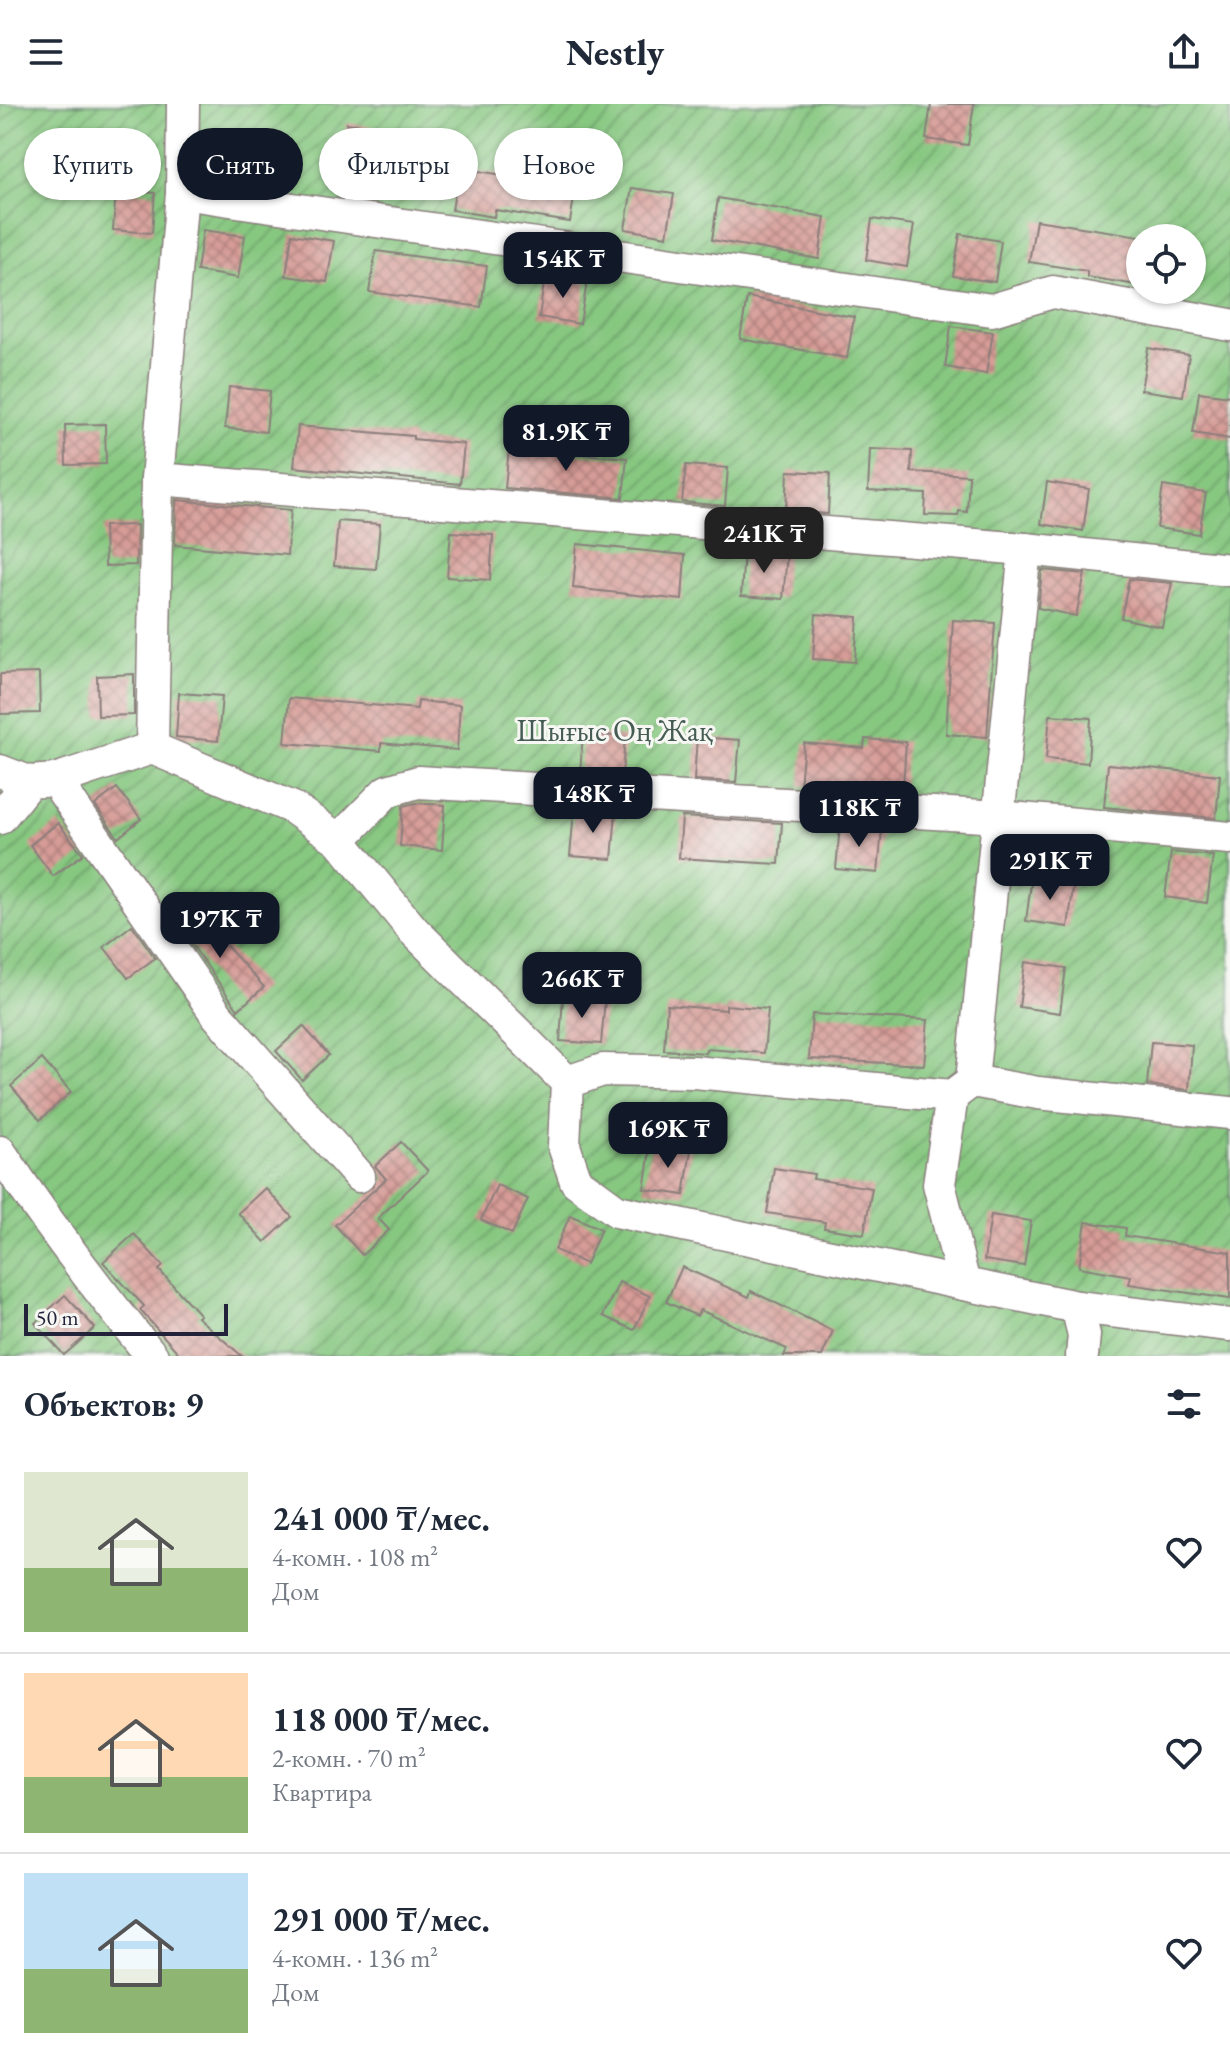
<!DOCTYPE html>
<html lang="ru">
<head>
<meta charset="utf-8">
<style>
	:root { --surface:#fff; --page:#f6f6f7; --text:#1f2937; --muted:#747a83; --line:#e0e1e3; --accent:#111827 }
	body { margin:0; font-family:"EB Garamond",serif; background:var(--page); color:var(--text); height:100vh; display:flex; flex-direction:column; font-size:30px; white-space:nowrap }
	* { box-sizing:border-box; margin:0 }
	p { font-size:26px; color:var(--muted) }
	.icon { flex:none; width:44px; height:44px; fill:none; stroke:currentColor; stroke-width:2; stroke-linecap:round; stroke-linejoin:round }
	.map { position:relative; height:1252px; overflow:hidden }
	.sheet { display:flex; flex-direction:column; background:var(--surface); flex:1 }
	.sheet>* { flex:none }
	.guide { position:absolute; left:24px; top:24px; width:800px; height:72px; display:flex; gap:16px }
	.tools { position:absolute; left:1126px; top:120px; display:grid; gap:16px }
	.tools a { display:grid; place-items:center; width:80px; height:80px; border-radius:50%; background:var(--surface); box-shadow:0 2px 6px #0004; font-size:40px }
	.scale { position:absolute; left:24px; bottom:20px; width:204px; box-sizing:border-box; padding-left:8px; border:4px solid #22223b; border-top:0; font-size:22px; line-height:28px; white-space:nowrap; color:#22223b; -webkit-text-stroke:6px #f6f6f2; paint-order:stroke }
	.price { position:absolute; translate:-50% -68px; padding:0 18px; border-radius:16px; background:var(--accent); color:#fff; font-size:26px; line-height:52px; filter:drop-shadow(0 2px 4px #0008) }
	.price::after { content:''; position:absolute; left:50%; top:48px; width:24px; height:18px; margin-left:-12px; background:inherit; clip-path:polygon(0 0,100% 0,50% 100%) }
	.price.current { background:#222; color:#fff }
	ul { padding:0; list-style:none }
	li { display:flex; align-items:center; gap:24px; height:200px; padding:0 24px }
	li+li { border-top:2px solid var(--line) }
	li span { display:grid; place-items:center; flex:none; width:224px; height:160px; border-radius:0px; color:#555 }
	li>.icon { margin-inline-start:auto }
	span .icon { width:96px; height:96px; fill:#fffc; stroke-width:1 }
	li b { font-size:34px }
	h2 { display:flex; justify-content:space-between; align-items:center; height:96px; padding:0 24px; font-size:34px }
	.pill { padding:0 28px; border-radius:36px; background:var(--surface); box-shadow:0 2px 6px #0004; font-size:28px; line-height:72px }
	.pill.current { background:var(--accent); color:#fff }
	header { display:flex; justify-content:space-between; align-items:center; height:104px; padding:0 24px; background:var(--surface); font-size:36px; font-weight:800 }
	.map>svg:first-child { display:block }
</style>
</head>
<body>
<header><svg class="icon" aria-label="menu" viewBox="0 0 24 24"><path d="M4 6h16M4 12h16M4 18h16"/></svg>Nestly<svg class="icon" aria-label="share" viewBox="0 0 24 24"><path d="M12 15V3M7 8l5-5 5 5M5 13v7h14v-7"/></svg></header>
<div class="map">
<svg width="1230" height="1252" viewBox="0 0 1230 1252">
	<defs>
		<pattern id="garden-furrows" width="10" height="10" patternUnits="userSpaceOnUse" patternTransform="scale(2)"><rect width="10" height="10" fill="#87c881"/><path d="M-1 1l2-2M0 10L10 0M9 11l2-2" fill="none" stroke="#6ea26b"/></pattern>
		<pattern id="building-cross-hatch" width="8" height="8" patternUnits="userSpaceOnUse" patternTransform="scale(2)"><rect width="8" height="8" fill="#d79c97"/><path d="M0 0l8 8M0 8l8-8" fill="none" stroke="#ae7f7c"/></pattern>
	</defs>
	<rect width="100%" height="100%" fill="#f6f6f2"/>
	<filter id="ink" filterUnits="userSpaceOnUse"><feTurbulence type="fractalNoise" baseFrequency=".0125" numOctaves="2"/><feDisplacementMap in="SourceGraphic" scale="16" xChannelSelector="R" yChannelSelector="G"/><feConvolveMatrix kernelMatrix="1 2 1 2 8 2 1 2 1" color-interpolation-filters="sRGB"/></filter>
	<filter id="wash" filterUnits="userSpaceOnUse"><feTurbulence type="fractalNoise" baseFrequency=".006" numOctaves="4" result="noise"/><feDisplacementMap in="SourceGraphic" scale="32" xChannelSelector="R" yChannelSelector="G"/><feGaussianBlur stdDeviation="1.8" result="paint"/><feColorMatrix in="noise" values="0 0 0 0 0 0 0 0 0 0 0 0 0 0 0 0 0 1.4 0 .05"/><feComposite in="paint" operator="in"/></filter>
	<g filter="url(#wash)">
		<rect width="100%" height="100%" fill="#f3dabb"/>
		<path fill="url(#garden-furrows)" stroke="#54755e" stroke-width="2" fill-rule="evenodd" d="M 0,0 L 1230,0 L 1230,1252 L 0,1252 ZM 1140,134 L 1192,134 L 1192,186 L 1140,186 Z"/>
		<g id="blocks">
			<g fill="url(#building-cross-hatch)">
				<path d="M 931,0 L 974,0 L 968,41 L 926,35 Z"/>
				<path d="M 347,19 L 389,25 L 382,67 L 341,60 Z"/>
				<path d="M 459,64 L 534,76 L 535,70 L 577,76 L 570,118 L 495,106 L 494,113 L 452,106 Z"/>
				<path d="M 632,84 L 674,90 L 667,132 L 625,125 Z"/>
				<path d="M 116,86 L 155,89 L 152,129 L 113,126 Z"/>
				<path d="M 718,94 L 825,113 L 819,155 L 712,136 Z"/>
				<path d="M 872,115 L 914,121 L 907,163 L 866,156 Z"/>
				<path d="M 1036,116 L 1140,132 L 1137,181 L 1087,173 L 1087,167 L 1029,158 Z"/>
				<path d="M 203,126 L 245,132 L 238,174 L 197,167 Z"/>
				<path d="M 292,130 L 334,137 L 327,178 L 286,172 Z"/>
				<path d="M 960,130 L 1001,137 L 995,178 L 953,172 Z"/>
				<path d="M 376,147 L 487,162 L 481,203 L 369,188 Z"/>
				<path d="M 545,172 L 587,178 L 580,220 L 539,213 Z"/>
				<path d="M 747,193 L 854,213 L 847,254 L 740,235 Z"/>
				<path d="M 951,222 L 993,228 L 986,270 L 945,263 Z"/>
				<path d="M 1148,244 L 1189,251 L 1183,292 L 1141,286 Z"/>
				<path d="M 229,283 L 270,287 L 266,328 L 225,324 Z"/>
				<path d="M 1199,288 L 1230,292 L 1230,335 L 1193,329 Z"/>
				<path d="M 105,320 L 106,360 L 66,361 L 65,321 Z"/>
				<path d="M 298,322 L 413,332 L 413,335 L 464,340 L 460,380 L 294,363 Z"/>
				<path d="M 509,344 L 627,354 L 623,394 L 505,384 Z"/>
				<path d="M 870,345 L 912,347 L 911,368 L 969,371 L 967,408 L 959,407 L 958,412 L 925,411 L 926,390 L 868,387 Z"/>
				<path d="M 686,361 L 728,364 L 725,402 L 682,398 Z"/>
				<path d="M 788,367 L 830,369 L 828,410 L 786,407 Z"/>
				<path d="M 1047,378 L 1089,385 L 1083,427 L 1041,420 Z"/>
				<path d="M 1163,382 L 1206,389 L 1199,430 L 1157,424 Z"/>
				<path d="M 176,396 L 291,406 L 287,451 L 175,441 Z"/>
				<path d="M 338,417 L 380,420 L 376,465 L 334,462 Z"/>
				<path d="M 137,421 L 136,461 L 105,462 L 104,422 Z"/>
				<path d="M 451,428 L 493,431 L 490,476 L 447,473 Z"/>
				<path d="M 577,440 L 685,451 L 682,496 L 573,484 Z"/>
				<path d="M 744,447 L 787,450 L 783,495 L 741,492 Z"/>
				<path d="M 1042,466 L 1085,470 L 1076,512 L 1038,504 Z"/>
				<path d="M 1129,475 L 1172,479 L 1162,523 L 1121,514 Z"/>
				<path d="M 816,510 L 858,513 L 855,558 L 813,555 Z"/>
				<path d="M 953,516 L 995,519 L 987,633 L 946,630 Z"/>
				<path d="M 39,569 L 40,609 L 0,610 L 0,570 Z"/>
				<path d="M 134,570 L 134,611 L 98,612 L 97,572 Z"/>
				<path d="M 179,589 L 222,592 L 218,637 L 176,633 Z"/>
				<path d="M 289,594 L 417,605 L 418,597 L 460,601 L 457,646 L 381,639 L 381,647 L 285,639 Z"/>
				<path d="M 1050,611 L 1091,614 L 1088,659 L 1046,655 Z"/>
				<path d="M 583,629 L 625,633 L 622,671 L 580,669 Z"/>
				<path d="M 697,633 L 740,636 L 736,678 L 694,676 Z"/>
				<path d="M 865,635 L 906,638 L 903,683 L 843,678 L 842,684 L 800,682 L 804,639 L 864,644 Z"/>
				<path d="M 1108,660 L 1220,671 L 1216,714 L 1104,703 Z"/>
				<path d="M 117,684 L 141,715 L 118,734 L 95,701 Z"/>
				<path d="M 415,699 L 445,701 L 442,746 L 400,742 L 403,702 Z"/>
				<path d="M 574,707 L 616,709 L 612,755 L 570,752 Z"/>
				<path d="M 682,713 L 782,719 L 779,760 L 679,754 Z"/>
				<path d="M 58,719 L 83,750 L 53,772 L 30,741 Z"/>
				<path d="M 840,722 L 882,725 L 878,769 L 836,765 Z"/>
				<path d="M 1171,748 L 1213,752 L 1207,799 L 1165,793 Z"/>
				<path d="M 1032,772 L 1074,778 L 1068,823 L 1026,817 Z"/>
				<path d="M 191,803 L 264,883 L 238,906 L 176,818 Z"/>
				<path d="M 132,821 L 155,854 L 128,874 L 104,843 Z"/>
				<path d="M 1025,858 L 1066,864 L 1060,909 L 1019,903 Z"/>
				<path d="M 563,892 L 605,895 L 601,940 L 560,937 Z"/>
				<path d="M 667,901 L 726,906 L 726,901 L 768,905 L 764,949 L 706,945 L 706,949 L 664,946 Z"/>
				<path d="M 812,910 L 928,916 L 924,961 L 809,955 Z"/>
				<path d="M 303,922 L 329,951 L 302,976 L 276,947 Z"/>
				<path d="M 1151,938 L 1192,941 L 1189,986 L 1147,981 Z"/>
				<path d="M 42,955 L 71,988 L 40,1016 L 11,982 Z"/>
				<path d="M 401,1038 L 428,1067 L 378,1114 L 389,1126 L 362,1151 L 335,1121 L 386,1075 L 375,1062 Z"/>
				<path d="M 651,1040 L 691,1046 L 684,1091 L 644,1085 Z"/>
				<path d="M 774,1064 L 814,1070 L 813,1075 L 872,1084 L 864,1130 L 824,1124 L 825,1118 L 767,1109 Z"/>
				<path d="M 497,1081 L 528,1095 L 512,1130 L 481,1116 Z"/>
				<path d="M 265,1084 L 292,1113 L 265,1138 L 238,1109 Z"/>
				<path d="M 570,1111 L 601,1125 L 586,1160 L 555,1146 Z"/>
				<path d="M 991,1111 L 1031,1117 L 1024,1162 L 984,1156 Z"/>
				<path d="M 1086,1118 L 1126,1124 L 1125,1132 L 1230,1148 L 1230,1195 L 1129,1180 L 1131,1172 L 1079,1163 Z"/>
				<path d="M 134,1130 L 163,1162 L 159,1166 L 200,1211 L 197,1213 L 242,1252 L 181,1252 L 140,1206 L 144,1202 L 103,1158 Z"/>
				<path d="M 682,1163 L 749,1193 L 751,1187 L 833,1227 L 822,1252 L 784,1252 L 787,1245 L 700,1206 L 697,1212 L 666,1198 Z"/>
				<path d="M 619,1178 L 650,1192 L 634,1226 L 603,1212 Z"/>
				<path d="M 65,1191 L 95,1224 L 64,1251 L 35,1219 Z"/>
			</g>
		</g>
	</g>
	<g filter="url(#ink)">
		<use href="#blocks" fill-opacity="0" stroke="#8a7e7b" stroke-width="2"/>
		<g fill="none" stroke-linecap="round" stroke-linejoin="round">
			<defs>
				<g id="minor">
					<path d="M 183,0 L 182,89 L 157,375 L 1025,445 L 1230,466"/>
					<path d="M 182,89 L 992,206 L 1053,188 L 1230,221"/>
					<path d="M 1025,445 L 972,977 L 952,992 L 939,1080 L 964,1180 L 1077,1203 L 1084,1231 L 1082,1252"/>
					<path d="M 152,644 L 157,375"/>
					<path d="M 0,667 L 29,678 L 55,676 L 152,644 L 293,704 L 339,736 L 413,826 L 567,978 L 564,1042 L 576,1077 L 617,1107 L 964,1180"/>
					<path d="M 55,676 L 217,911 L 359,1072"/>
					<path d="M 0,714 L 29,678"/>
					<path d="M 339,736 L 387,687 L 418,678 L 1000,713 L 1230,734"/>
					<path d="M 972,977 L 1038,989 L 1230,1009"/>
					<path d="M 567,978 L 603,966 L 694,968 L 952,992"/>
					<path d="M 0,1048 C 47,1119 98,1186 152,1252"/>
					<path d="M 1077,1203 L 1230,1221"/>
				</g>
			</defs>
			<use href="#minor" stroke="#8a7e7b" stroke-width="35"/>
			<use href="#minor" stroke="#fff" stroke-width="32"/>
		</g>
	</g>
	<g text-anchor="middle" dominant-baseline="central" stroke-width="6" stroke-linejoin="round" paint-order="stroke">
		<g font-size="30" fill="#455c54" stroke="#f6f6f2">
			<text x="615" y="626">Шығыс Оң Жақ</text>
		</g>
	</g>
</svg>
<div class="tools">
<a><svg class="icon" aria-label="locate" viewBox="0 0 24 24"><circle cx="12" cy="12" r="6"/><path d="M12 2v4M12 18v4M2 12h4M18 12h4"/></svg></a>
</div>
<div class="scale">50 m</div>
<b class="price" style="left:563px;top:196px">154K ₸</b>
<b class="price" style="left:566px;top:369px">81.9K ₸</b>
<b class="price current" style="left:764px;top:471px">241K ₸</b>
<b class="price" style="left:593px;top:731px">148K ₸</b>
<b class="price" style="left:859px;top:745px">118K ₸</b>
<b class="price" style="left:1050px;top:798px">291K ₸</b>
<b class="price" style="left:220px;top:856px">197K ₸</b>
<b class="price" style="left:582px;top:916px">266K ₸</b>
<b class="price" style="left:668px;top:1066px">169K ₸</b>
<div class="guide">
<a class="pill">Купить</a>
<a class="pill current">Снять</a>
<a class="pill">Фильтры</a>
<a class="pill">Новое</a>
</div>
</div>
<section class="sheet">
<h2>Объектов: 9<svg class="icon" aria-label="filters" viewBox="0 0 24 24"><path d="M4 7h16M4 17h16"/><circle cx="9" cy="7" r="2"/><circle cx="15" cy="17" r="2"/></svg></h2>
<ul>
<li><span style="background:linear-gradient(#dfe7d0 60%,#8fb573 0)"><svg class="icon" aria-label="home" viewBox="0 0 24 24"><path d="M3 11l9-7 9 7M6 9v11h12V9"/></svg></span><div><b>241 000 ₸/мес.</b><p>4-комн. · 108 m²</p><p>Дом</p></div><svg class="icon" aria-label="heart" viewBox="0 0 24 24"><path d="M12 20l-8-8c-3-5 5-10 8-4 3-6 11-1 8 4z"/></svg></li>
<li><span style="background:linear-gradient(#ffd9b3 65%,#8fb573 0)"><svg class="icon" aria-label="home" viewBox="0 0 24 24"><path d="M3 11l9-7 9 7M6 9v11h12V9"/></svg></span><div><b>118 000 ₸/мес.</b><p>2-комн. · 70 m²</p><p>Квартира</p></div><svg class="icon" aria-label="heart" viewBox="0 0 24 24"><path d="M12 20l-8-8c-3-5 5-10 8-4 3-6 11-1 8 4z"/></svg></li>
<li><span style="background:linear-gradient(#bfe0f5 60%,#8fb573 0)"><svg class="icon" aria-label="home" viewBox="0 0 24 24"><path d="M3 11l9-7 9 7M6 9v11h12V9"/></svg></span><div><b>291 000 ₸/мес.</b><p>4-комн. · 136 m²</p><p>Дом</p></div><svg class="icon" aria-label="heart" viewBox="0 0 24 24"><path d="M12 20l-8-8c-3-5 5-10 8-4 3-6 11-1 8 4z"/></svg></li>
</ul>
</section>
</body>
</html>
